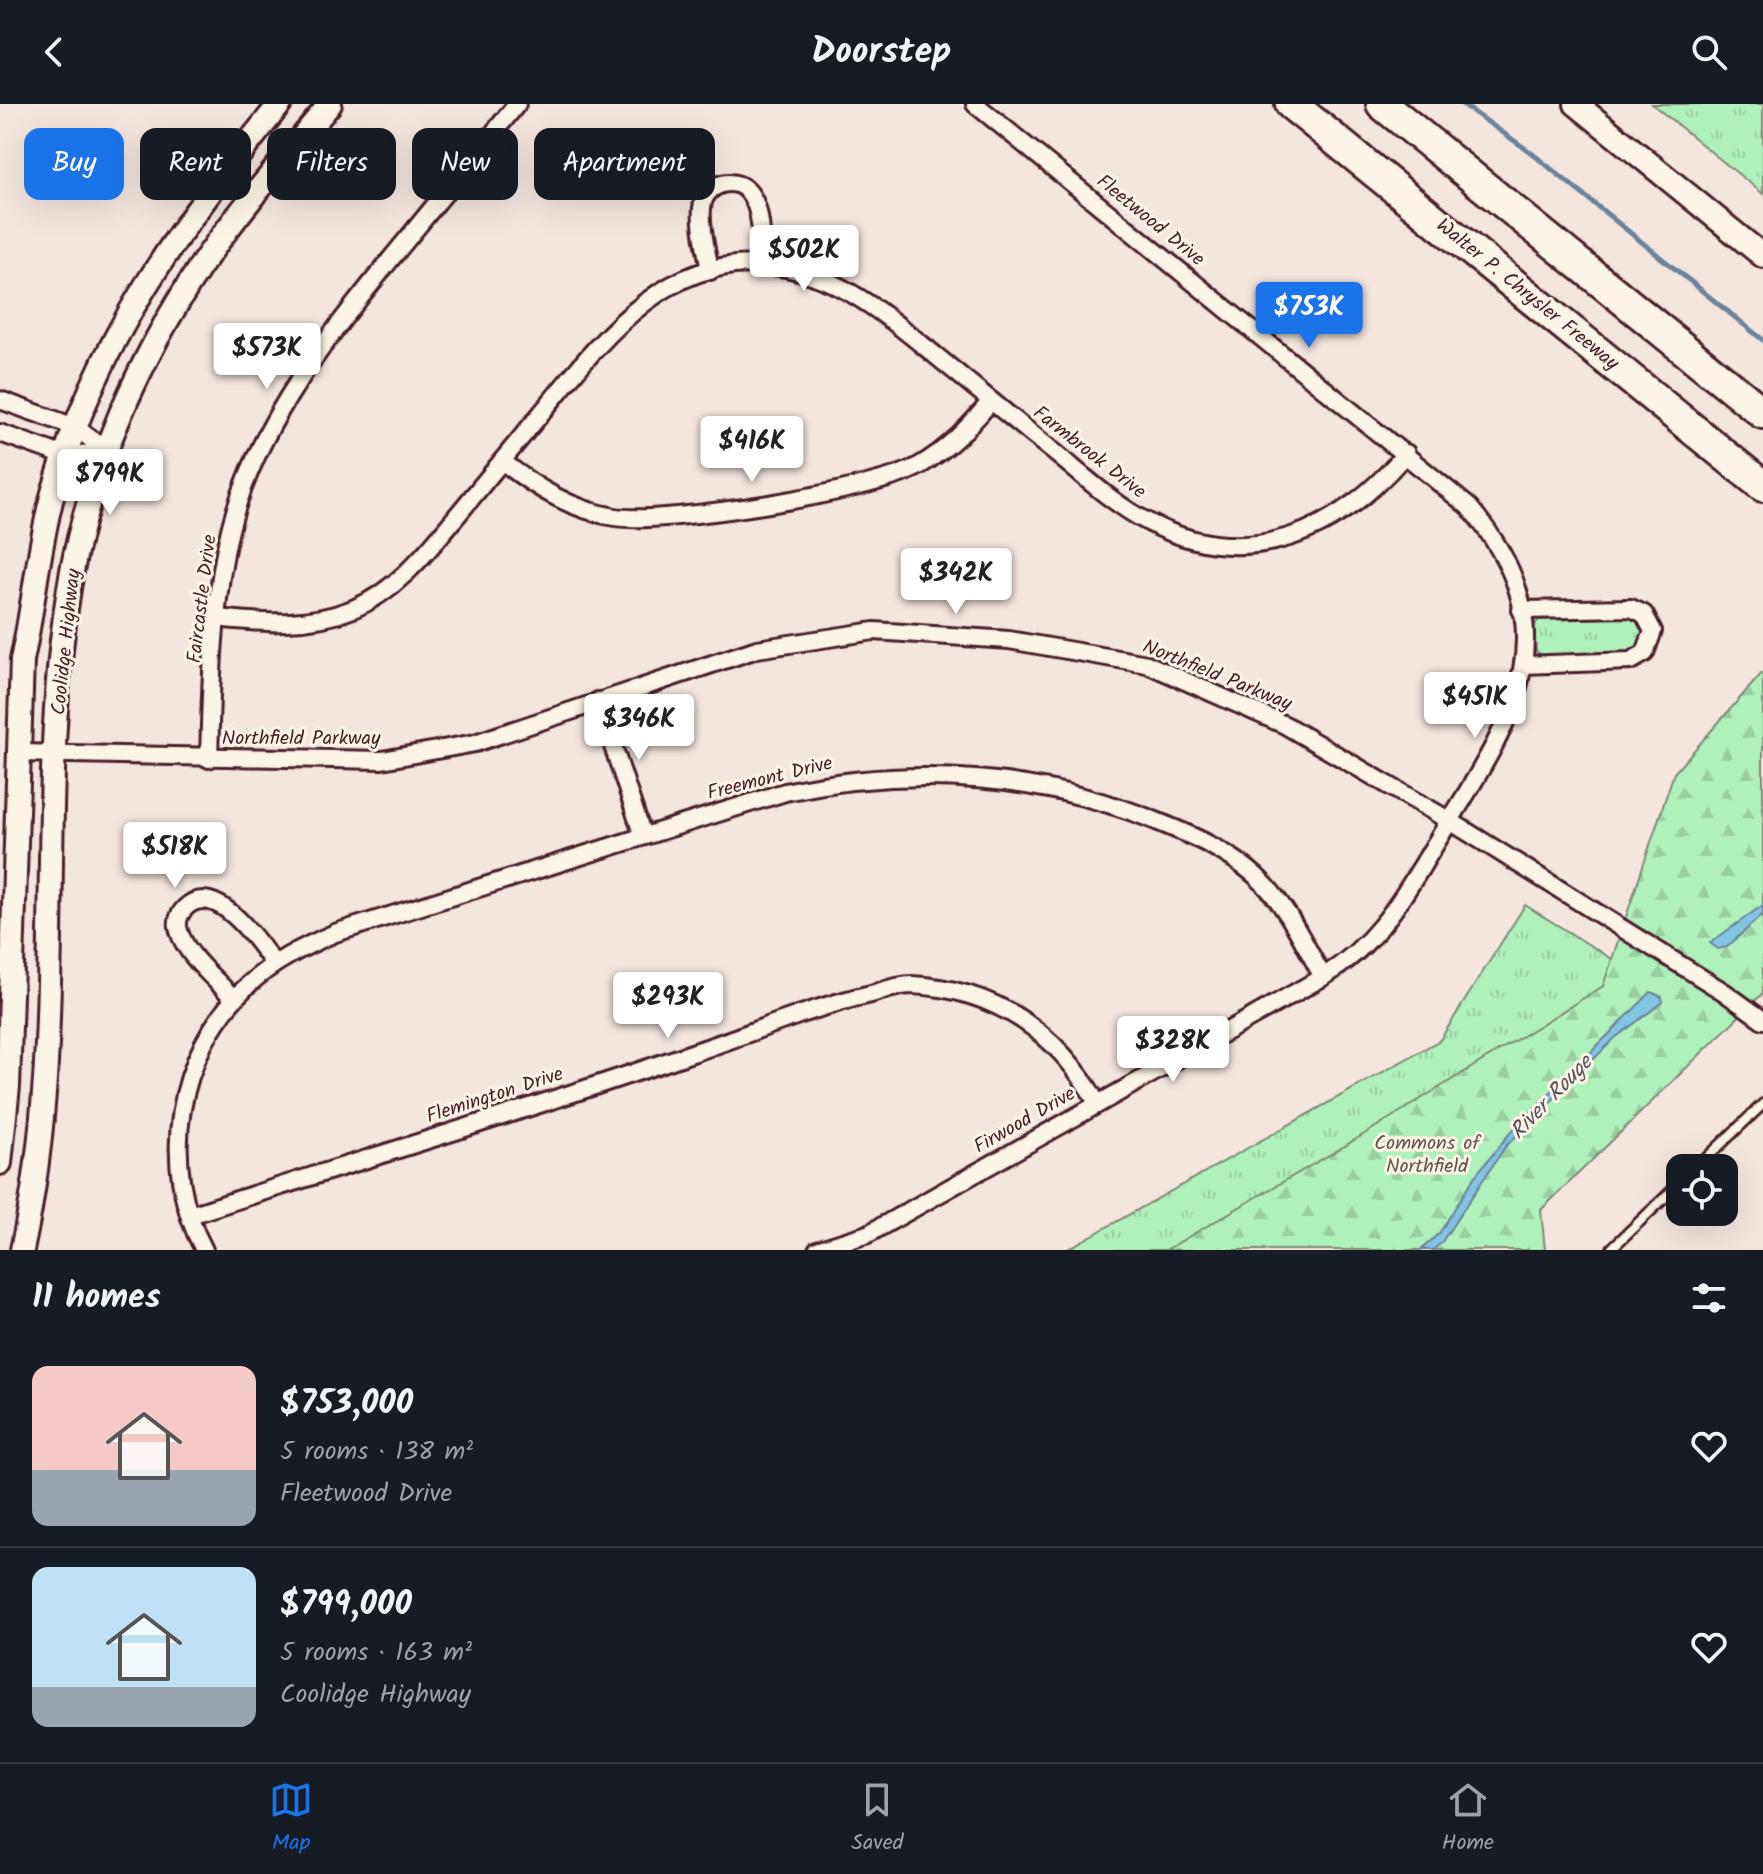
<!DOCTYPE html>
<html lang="en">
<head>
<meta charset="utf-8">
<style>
	:root { --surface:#171b24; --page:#20242c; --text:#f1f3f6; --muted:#9ea1a6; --line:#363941; --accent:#1a73e8 }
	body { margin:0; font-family:Kalam,sans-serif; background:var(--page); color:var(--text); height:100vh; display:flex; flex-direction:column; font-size:30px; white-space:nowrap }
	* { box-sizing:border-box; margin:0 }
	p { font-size:26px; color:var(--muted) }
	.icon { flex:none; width:44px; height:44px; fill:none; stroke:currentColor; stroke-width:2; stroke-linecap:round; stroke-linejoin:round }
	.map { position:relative; height:1146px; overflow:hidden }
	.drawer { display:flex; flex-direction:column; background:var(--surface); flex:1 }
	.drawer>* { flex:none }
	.hud { position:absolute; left:24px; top:24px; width:800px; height:72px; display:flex; gap:16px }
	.buttons { position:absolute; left:1666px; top:1050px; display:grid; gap:16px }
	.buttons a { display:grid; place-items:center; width:72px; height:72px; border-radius:16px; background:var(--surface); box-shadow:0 8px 32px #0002; font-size:40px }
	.price { position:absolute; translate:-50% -68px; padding:0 18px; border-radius:8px; background:#fff; color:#222; font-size:26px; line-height:52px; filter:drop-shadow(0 2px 4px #0008) }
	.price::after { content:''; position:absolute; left:50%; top:48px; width:24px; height:18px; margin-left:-12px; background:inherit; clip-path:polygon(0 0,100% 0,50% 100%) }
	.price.selected { background:var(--accent); color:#fff }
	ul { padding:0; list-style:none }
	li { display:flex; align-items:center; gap:24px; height:200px; padding:0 32px }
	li+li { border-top:2px solid var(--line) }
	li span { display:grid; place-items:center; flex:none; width:224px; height:160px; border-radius:16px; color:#555 }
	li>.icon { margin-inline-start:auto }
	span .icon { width:96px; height:96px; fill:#fffc; stroke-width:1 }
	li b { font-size:34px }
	h2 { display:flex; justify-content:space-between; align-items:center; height:96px; padding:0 32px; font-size:34px }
	.tag { padding:0 28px; border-radius:16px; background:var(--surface); box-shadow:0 8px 32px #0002; font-size:28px; line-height:72px }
	.tag.selected { background:var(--accent); color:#fff }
	header { display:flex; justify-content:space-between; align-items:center; height:104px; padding:0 32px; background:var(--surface); font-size:36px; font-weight:700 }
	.tab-bar { display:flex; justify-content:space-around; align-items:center; height:112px; border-top:2px solid var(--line); background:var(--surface); font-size:22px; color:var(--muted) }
	.tab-bar a { display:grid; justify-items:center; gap:4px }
	.tab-bar .selected { color:var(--accent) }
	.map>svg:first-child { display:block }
</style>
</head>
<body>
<header><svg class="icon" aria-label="back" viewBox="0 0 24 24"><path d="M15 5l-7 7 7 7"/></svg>Doorstep<svg class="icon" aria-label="search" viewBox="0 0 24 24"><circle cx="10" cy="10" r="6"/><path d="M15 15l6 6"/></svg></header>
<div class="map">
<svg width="1763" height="1146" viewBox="0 0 1763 1146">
	<defs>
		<pattern id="grass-tufts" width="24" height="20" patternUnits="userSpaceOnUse" patternTransform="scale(2)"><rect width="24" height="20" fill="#aff1ba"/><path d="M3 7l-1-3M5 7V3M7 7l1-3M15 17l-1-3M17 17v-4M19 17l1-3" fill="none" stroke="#98cea0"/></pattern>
		<pattern id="forest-firs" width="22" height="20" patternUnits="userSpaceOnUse" patternTransform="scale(2)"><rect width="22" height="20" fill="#aff1ba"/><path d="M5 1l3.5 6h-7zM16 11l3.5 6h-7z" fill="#98cea0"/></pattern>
	</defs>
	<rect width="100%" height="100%" fill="#f4e5df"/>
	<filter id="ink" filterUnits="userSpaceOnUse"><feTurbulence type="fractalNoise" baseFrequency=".0125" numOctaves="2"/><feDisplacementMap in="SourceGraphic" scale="16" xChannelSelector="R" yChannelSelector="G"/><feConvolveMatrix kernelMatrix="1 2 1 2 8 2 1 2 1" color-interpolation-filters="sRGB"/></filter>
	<g filter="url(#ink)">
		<g fill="url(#grass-tufts)" stroke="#7c8872" stroke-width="2">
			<path d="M 1652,0 L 1763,0 L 1763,90 Z"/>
			<path d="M 1630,512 L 1641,519 L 1645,530 L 1634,548 L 1543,552 L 1536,547 L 1534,523 L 1538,516 Z"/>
			<path d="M 1525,801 L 1702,911 L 1466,1146 L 1066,1146 L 1440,936 Z"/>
		</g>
		<path fill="url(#forest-firs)" stroke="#7c8872" stroke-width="2" d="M 1763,568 L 1763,889 L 1541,1106 L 1545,1146 L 1166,1146 L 1358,1034 L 1603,882 L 1674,669 Z"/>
		<g fill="#82c5e3" stroke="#6c8399" stroke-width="2">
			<path d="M 1763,801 L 1763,810 L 1727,843 L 1718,845 L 1710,839 Z"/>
			<path d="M 1651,888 L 1662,893 L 1663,898 L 1615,934 L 1505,1043 L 1441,1139 L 1433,1146 L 1421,1146 L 1440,1128 L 1475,1072 L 1510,1029 Z"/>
		</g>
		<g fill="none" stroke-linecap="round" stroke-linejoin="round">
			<path stroke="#6c8399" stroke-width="5" d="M 1462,0 L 1529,47 L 1763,236"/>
			<defs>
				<g id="service">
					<path d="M 1696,1064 L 1763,1000"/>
					<path d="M 1614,1146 L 1612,1144 L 1680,1079"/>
				</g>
				<g id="minor">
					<path d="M 710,167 C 707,147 700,124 702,104 C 704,78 739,69 752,93 C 763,111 761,140 762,161"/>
					<path d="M 0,296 L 75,323 L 107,347"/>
					<path d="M 0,329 L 65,352 L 107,347"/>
					<path d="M 502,357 C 536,384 572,406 615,413 C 665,421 876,387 919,362 C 948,345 970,322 991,297"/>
					<path d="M 1521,506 L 1631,504 L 1644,510 L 1653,527 L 1645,549 L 1631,557 L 1523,561"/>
					<path d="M 216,514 C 263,519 308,523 353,505 C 396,487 426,449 455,414 C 486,376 517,339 548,301 C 604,233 666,152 765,161 C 835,167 883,209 935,251 C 975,284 1015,316 1054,348 C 1084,372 1113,400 1148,418 C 1247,470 1339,429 1406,349"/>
					<path d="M 598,597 L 643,732"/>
					<path d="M 17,649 L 382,656 L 475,639 L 757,545 L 874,527 L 1009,536 L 1147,560 L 1285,621 L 1450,717 L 1724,888 L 1763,916"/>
					<path d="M 209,655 C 211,587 212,517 225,449 C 246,334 319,244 390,156 C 433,104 475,52 517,0"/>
					<path d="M 234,895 C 217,876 186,852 179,827 C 176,818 179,810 185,804 C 215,774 258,837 274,860"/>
					<path d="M 190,1111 C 357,1057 526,1007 692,949 C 752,929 809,904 871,890 C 884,886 899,881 912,881 C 994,885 1058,928 1097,999"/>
					<path d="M 204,1146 C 158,1061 176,949 247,882 C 272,858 303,843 335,829 L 785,688 C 914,661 1045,670 1166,721 C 1198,734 1230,749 1256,772 C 1286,799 1303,838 1323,873"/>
					<path d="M 817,1146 L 868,1130 L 1323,873 C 1381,837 1404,791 1439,734 C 1511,618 1575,528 1469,403 L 975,0"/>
				</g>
				<g id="secondary">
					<path d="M 1576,0 L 1763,152"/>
					<path d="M 0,1059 L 8,982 L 22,556 C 34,501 38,444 53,389 C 98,233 179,123 280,0"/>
					<path d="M 22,1146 C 71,923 32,691 72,467 C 92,360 140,254 200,163 C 239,106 286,53 330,0"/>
				</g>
				<g id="motorway">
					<path d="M 1291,0 L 1763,382"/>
					<path d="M 1382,0 L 1763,309"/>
				</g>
			</defs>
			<use href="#service" stroke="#4a1f2b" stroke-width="14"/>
			<use href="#minor" stroke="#4a1f2b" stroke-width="22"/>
			<use href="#secondary" stroke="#4a1f2b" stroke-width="28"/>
			<use href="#motorway" stroke="#4a1f2b" stroke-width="36"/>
			<use href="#service" stroke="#fcf5e5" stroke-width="8"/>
			<use href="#minor" stroke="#fcf5e5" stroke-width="16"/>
			<use href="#secondary" stroke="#fcf5e5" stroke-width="22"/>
			<use href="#motorway" stroke="#fcf5e5" stroke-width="30"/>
		</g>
	</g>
	<g text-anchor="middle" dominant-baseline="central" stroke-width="6" stroke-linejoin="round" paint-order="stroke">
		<g font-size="20" fill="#4a1f2b" stroke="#fcf5e5">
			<text transform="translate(1150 117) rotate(39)">Fleetwood Drive</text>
			<text transform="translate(1527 191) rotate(39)">Walter P. Chrysler Freeway</text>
			<text transform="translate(1089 349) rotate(38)">Farmbrook Drive</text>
			<text transform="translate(203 495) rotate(-83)">Faircastle Drive</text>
			<text transform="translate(67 538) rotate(-84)">Coolidge Highway</text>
			<text transform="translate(1217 572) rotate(22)">Northfield Parkway</text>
			<text x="301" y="635">Northfield Parkway</text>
			<text transform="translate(770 675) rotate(-14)">Freemont Drive</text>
			<text transform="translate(495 992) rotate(-18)">Flemington Drive</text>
			<text transform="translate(1025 1017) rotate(-30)">Firwood Drive</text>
		</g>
		<g font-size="20" fill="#63544f" stroke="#fcf5e5">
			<text x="1427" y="1040">Commons of<tspan x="1427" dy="23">Northfield</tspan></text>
		</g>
		<g font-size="22" font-style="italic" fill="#5b5162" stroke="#fcf5e5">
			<text transform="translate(1552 994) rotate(-46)">River Rouge</text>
		</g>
	</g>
</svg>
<div class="buttons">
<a><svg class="icon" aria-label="locate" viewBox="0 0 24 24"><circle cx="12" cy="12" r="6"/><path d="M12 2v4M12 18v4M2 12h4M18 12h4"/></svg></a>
</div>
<b class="price" style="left:804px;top:189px">$502K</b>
<b class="price selected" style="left:1309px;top:246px">$753K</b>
<b class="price" style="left:267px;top:287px">$573K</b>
<b class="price" style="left:752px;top:380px">$416K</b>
<b class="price" style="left:110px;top:413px">$799K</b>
<b class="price" style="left:956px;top:512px">$342K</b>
<b class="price" style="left:1475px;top:636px">$451K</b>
<b class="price" style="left:639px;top:658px">$346K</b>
<b class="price" style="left:175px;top:786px">$518K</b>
<b class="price" style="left:668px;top:936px">$293K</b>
<b class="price" style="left:1173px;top:980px">$328K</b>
<div class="hud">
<a class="tag selected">Buy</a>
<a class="tag">Rent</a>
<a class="tag">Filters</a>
<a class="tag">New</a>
<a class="tag">Apartment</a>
</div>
</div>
<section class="drawer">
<h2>11 homes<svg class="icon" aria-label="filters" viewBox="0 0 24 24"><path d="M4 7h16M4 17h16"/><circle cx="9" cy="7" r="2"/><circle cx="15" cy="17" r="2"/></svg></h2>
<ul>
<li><span style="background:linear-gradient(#f6c9c9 65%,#9aa5b1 0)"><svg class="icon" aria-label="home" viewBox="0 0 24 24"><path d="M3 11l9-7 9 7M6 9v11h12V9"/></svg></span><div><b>$753,000</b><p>5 rooms · 138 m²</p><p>Fleetwood Drive</p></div><svg class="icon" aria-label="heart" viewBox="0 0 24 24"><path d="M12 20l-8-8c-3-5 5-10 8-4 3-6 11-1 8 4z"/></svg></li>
<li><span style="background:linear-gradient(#bfe0f5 75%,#9aa5b1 0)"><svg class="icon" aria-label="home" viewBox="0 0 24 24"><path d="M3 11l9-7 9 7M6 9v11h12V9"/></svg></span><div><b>$799,000</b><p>5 rooms · 163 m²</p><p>Coolidge Highway</p></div><svg class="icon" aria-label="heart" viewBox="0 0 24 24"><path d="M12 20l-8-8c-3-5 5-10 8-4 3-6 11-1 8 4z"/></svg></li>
</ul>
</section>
<nav class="tab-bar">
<a class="selected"><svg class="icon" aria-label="map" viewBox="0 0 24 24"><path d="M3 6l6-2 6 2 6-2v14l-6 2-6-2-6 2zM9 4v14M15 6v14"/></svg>Map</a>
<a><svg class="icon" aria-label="saved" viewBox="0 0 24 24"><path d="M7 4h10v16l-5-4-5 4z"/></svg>Saved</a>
<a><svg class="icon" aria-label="home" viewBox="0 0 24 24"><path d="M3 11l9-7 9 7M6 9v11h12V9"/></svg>Home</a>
</nav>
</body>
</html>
